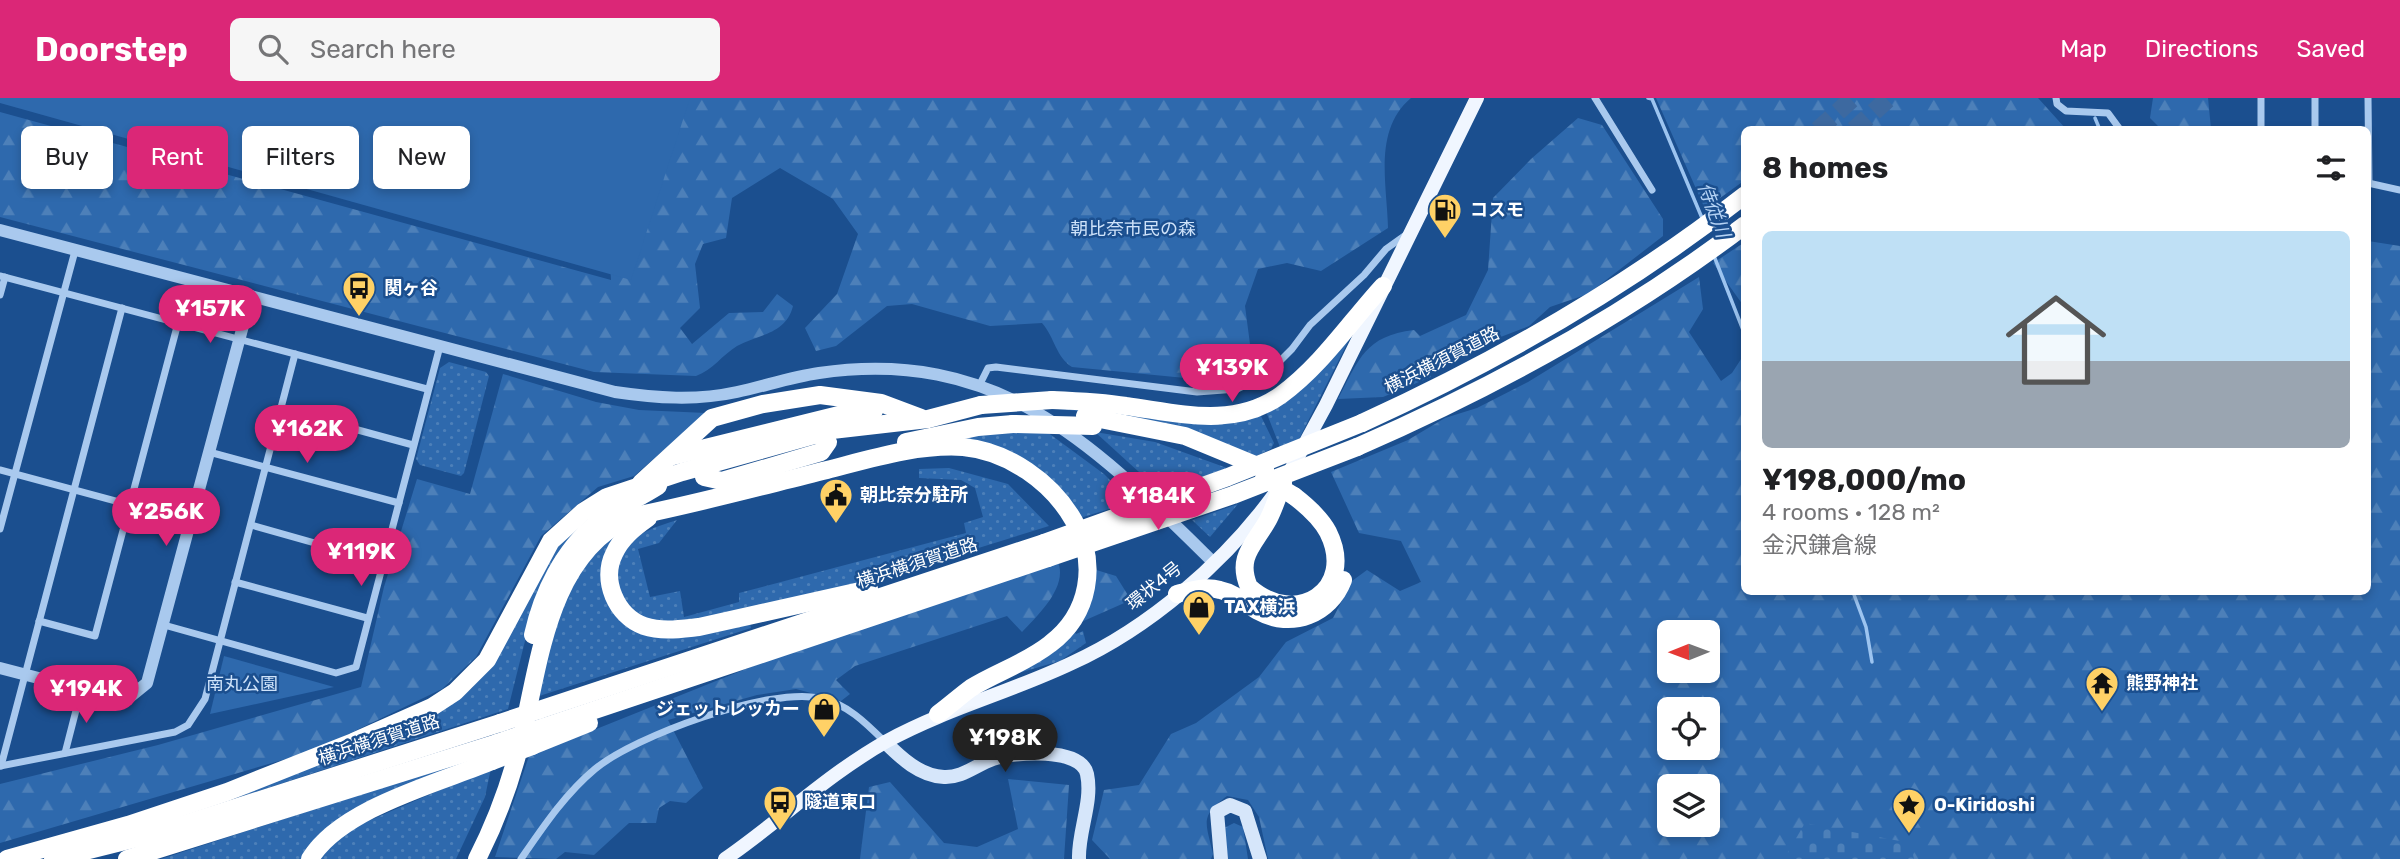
<!DOCTYPE html>
<html lang="en">
<head>
<meta charset="utf-8">
<style>
	:root { --surface:#fff; --page:#f6f6f6; --text:#202124; --muted:#757577; --line:#e0e0e0; --accent:#db2777 }
	body { margin:0; font-family:Rubik,"Noto Sans JP",sans-serif; background:var(--page); color:var(--text); height:100vh; display:flex; flex-direction:column; font-size:26px; white-space:nowrap }
	* { box-sizing:border-box; margin:0 }
	p { font-size:23px; color:var(--muted) }
	.icon { flex:none; width:38px; height:38px; fill:none; stroke:currentColor; stroke-width:2; stroke-linecap:round; stroke-linejoin:round }
	.map { position:relative; flex:1; overflow:hidden }
	.panel { position:absolute; left:1741px; top:28px; width:630px; height:469px; display:flex; flex-direction:column; background:var(--surface); border-radius:10px; box-shadow:0 4px 10px #0003 }
	.panel>* { flex:none }
	.hud { position:absolute; left:21px; top:28px; width:665px; height:63px; display:flex; gap:14px }
	.needle { width:46px; rotate:269deg }
	.tools { position:absolute; left:1657px; top:522px; display:grid; gap:14px }
	.tools a { display:grid; place-items:center; width:63px; height:63px; border-radius:10px; background:var(--surface); box-shadow:0 4px 10px #0003; font-size:35px }
	.price { position:absolute; translate:-50% -60px; padding:0 16px; border-radius:24px; background:var(--accent); color:#fff; font-size:23px; line-height:46px; filter:drop-shadow(0 2px 4px #0008) }
	.price::after { content:''; position:absolute; left:50%; top:42px; width:21px; height:16px; margin-left:-10px; background:inherit; clip-path:polygon(0 0,100% 0,50% 100%) }
	.price.current { background:#222; color:#fff }
	ul { padding:0; list-style:none }
	li { display:grid; align-content:center; gap:14px; height:371px; padding:0 21px }
	li+li { border-top:2px solid var(--line) }
	li span { display:grid; place-items:center; height:217px; border-radius:10px; color:#555 }
	li>.icon { margin-inline-start:auto }
	span .icon { width:126px; height:126px; fill:#fffc; stroke-width:1 }
	li b { font-size:30px }
	h2 { display:flex; justify-content:space-between; align-items:center; height:84px; padding:0 21px; font-size:30px }
	.tag { padding:0 24px; border-radius:10px; background:var(--surface); box-shadow:0 4px 10px #0003; font-size:24px; line-height:63px }
	.tag.current { background:var(--accent); color:#fff }
	header { display:flex; align-items:center; gap:42px; box-sizing:border-box; height:98px; padding:0 35px; background:var(--accent); color:#fff }
	header strong { font-size:33px }
	nav { display:flex; gap:38px; margin-inline-start:auto; font-size:24px }
	.search { width:490px; height:63px; background:var(--page); display:flex; align-items:center; gap:18px; box-sizing:border-box; padding:0 24px; border-radius:10px; color:var(--muted); font-size:26px }
	.map>svg:first-child { display:block }
</style>
</head>
<body>
<header>
<strong>Doorstep</strong>
<div class="search"><svg class="icon" aria-label="search" viewBox="0 0 24 24"><circle cx="10" cy="10" r="6"/><path d="M15 15l6 6"/></svg>Search here</div>
<nav><a>Map</a><a>Directions</a><a>Saved</a></nav>
</header>
<div class="map">
<svg width="2400" height="761" viewBox="0 0 2400 761">
	<defs>
		<pattern id="grass-dots" width="8" height="8" patternUnits="userSpaceOnUse" patternTransform="scale(1.75)"><rect width="8" height="8" fill="#2e69ad"/><path d="M2 2h.1M6 6h.1" fill="none" stroke="#4d80b9" stroke-width="1.8" stroke-linecap="round"/></pattern>
		<pattern id="forest-firs" width="22" height="20" patternUnits="userSpaceOnUse" patternTransform="scale(1.75)"><rect width="22" height="20" fill="#2e69ad"/><path d="M5 1l3.5 6h-7zM16 11l3.5 6h-7z" fill="#4d80b9"/></pattern>
		<pattern id="cemetery-stones" width="16" height="16" patternUnits="userSpaceOnUse" patternTransform="scale(1.75)"><rect width="16" height="16" fill="#2e69ad"/><path d="M2 7V4a2 2 0 0 1 4 0v3zM10 15v-3a2 2 0 0 1 4 0v3z" fill="#4d80b9"/></pattern>
	</defs>
	<rect width="100%" height="100%" fill="#1b4f8f"/>
	<g fill="url(#grass-dots)">
		<path d="M 1360,220 L 1299,341 L 1280,349 L 1265,311 Z"/>
		<path d="M 449,264 L 486,274 L 489,278 L 464,375 L 461,378 L 420,367 L 416,361 L 440,270 Z"/>
		<path d="M 1056,307 L 1259,314 L 1274,345 L 1271,351 L 1252,360 L 1120,317 L 1058,311 Z"/>
		<path d="M 1043,331 L 1104,376 L 1132,404 L 1080,420 L 1023,363 L 919,345 L 976,335 Z"/>
		<path d="M 1095,334 L 1155,344 L 1227,370 L 1161,394 Z"/>
		<path d="M 949,370 L 1008,386 L 1049,428 L 843,492 L 672,526 C 665,525 657,525 650,523 C 622,514 608,474 625,451 C 636,434 659,428 677,422 L 659,445 L 638,451 L 650,499 L 680,493 L 684,519 L 739,504 L 739,495 L 966,435 L 964,425 L 983,419 L 975,390 L 961,382 L 919,380 L 919,371 Z"/>
		<path d="M 608,406 L 532,515 L 508,611 L 237,700 L 236,697 L 383,640 L 445,609 L 472,590 L 501,552 L 550,456 L 579,424 Z"/>
		<path d="M 1238,406 L 1210,439 L 1192,422 Z"/>
		<path d="M 621,431 L 603,464 L 628,527 L 750,525 L 751,530 L 533,600 L 572,479 Z"/>
		<path d="M 1073,531 L 1076,536 L 1083,533 L 1086,545 L 1060,563 L 1012,577 Z"/>
		<path d="M 483,656 L 329,728 L 307,749 L 301,761 L 161,761 Z"/>
		<path d="M 491,670 L 485,699 L 456,761 L 317,761 L 352,730 Z"/>
	</g>
	<g fill="url(#forest-firs)" fill-rule="evenodd">
		<path d="M 682,0 L 1411,0 C 1373,32 1387,86 1388,130 L 1321,173 L 1287,165 L 1258,171 L 1245,208 L 1251,254 L 1206,282 L 1072,269 C 1056,259 1055,240 1042,225 L 990,228 L 912,206 L 887,208 L 836,248 L 816,253 L 805,230 L 837,196 L 858,136 L 833,101 L 780,70 L 732,100 L 726,140 L 703,146 L 695,166 L 700,210 L 680,230 L 692,246 L 729,215 L 763,214 L 777,196 L 793,208 C 786,236 760,236 737,248 C 722,257 713,272 696,278 L 594,274 L 0,119 L 0,14 L 611,182 L 610,165 Z"/>
		<path d="M 1656,0 L 2038,0 L 2066,31 L 1745,32 L 1745,82 L 1705,111 Z"/>
		<path d="M 2153,0 L 2208,0 L 2211,31 L 2161,31 L 2150,20 Z"/>
		<path d="M 1578,20 L 1602,27 L 1663,121 L 1663,138 L 1588,196 L 1550,209 L 1529,228 L 1477,248 L 1431,274 L 1431,279 L 1383,299 L 1338,301 C 1359,261 1365,238 1414,232 L 1420,238 L 1466,217 L 1488,172 L 1493,100 L 1531,61 Z"/>
		<path d="M 2368,143 L 2400,148 L 2400,761 L 1268,761 L 1259,719 L 1248,702 L 1227,698 C 1199,719 1206,724 1213,756 L 1211,761 L 1110,761 L 1092,742 L 1104,692 L 1139,687 L 1171,636 L 1196,625 L 1259,579 L 1286,544 L 1333,520 L 1352,483 L 1367,472 L 1400,493 L 1421,484 L 1401,443 L 1359,435 L 1331,374 L 1408,342 L 1445,320 L 1477,310 L 1528,284 L 1699,179 L 1703,211 L 1689,234 L 1721,283 L 1732,275 L 1745,255 L 1745,494 L 2368,494 ZM 1670,534 L 1708,534 L 1708,572 L 1670,572 ZM 1670,611 L 1708,611 L 1708,649 L 1670,649 ZM 1670,688 L 1708,688 L 1708,726 L 1670,726 Z"/>
		<path d="M 1745,144 L 1745,216 L 1743,207 L 1713,165 Z"/>
		<path d="M 503,276 L 596,304 L 639,312 L 706,315 L 634,378 L 598,389 L 541,438 L 476,559 L 442,591 L 313,653 L 0,745 L 0,686 L 158,647 L 361,589 L 384,489 L 417,381 L 470,396 Z"/>
		<path d="M 1058,464 C 1068,489 1038,517 1022,534 L 1007,518 L 855,568 L 836,582 L 850,596 L 841,603 L 796,591 L 757,597 L 668,622 L 703,690 L 686,705 L 670,703 L 659,710 L 656,725 L 629,725 L 594,757 L 565,754 L 556,761 L 495,759 L 529,658 L 793,552 Z"/>
		<path d="M 1093,471 L 1116,478 L 1131,502 L 1079,525 Z"/>
		<path d="M 1008,681 L 1069,687 L 1064,761 L 860,761 L 869,689 L 890,684 L 944,745 L 977,749 L 1018,731 Z"/>
		<path d="M 1234,725 L 1243,729 L 1248,761 L 1228,761 L 1224,730 Z"/>
	</g>
	<path fill="url(#cemetery-stones)" d="M 1805,725 L 1910,745 L 1914,761 L 1784,761 Z"/>
	<g fill="#2e69ad">
		<path d="M 0,0 L 690,0 L 631,182 L 0,5 Z"/>
		<path d="M 224,558 L 334,589 L 210,616 Z"/>
	</g>
	<g fill="none" stroke-linecap="round" stroke-linejoin="round">
		<g stroke="#9cc4f0" stroke-width="3.5">
			<path d="M 1648,0 L 1652,1 L 1702,120"/>
			<path d="M 2095,20 L 2100,32"/>
			<path d="M 1714,158 L 1745,237"/>
			<path d="M 1853,494 L 1866,529 L 1872,564"/>
		</g>
		<g stroke="#3d69a0" stroke-width="18" stroke-dasharray="18 9" stroke-linecap="butt">
			<path d="M 1818,32 L 1853,0"/>
			<path d="M 1854,32 L 1889,0"/>
		</g>
		<g stroke="#a9c9ee" stroke-width="7">
			<path d="M 1595,0 L 1652,92"/>
			<path d="M 2056,0 L 2057,6 L 2066,13 L 2108,15 L 2119,30"/>
			<path d="M 2261,0 L 2261,32"/>
			<path d="M 2315,0 L 2315,32"/>
			<path d="M 2368,0 L 2369,86"/>
			<path d="M 2368,85 L 2400,92"/>
			<path d="M 0,178 L 427,291"/>
			<path d="M 0,197 L 5,179"/>
			<path d="M 979,288 L 988,270 L 996,269 L 1197,294 L 1237,291 L 1266,277 L 1292,251 L 1310,227 L 1364,177 L 1386,151 L 1407,136"/>
			<path d="M 281,311 L 413,347"/>
			<path d="M 209,354 L 399,405"/>
			<path d="M 0,372 L 190,423"/>
			<path d="M 251,427 L 382,464"/>
			<path d="M 0,431 L 75,153"/>
			<path d="M 235,484 L 367,520"/>
			<path d="M 39,523 L 95,538 L 178,225"/>
			<path d="M 164,527 L 336,575 L 356,569 L 440,248"/>
			<path d="M 65,655 L 81,593"/>
			<path d="M 0,668 L 175,634 L 188,627 L 205,601 L 295,256"/>
			<path d="M 1,668 L 122,210"/>
			<path d="M 521,761 C 543,729 565,696 595,671 C 635,638 769,589 819,600 C 846,605 866,625 885,644"/>
		</g>
		<g stroke="#a9c9ee" stroke-width="12">
			<path d="M 0,132 L 615,294 C 656,300 696,303 737,294 C 765,288 791,279 819,275 C 1000,249 1095,348 1213,464"/>
			<path d="M 0,570 L 119,601 L 131,598 L 147,585 L 251,198"/>
		</g>
		<g stroke="#d6e6fa" stroke-width="14">
			<path d="M 885,644 C 901,660 920,678 944,679 C 962,680 976,667 993,661 C 1014,654 1081,649 1087,676 C 1093,704 1078,733 1079,761"/>
			<path d="M 1221,761 L 1217,714 L 1230,707 L 1245,713 L 1260,761"/>
		</g>
		<g stroke="#f0f6ff" stroke-width="14">
			<path d="M 1288,377 L 1326,307 L 1477,0"/>
			<path d="M 725,761 C 780,723 828,676 887,643 C 948,610 1011,594 1072,565 C 1149,530 1224,465 1274,397"/>
		</g>
		<g stroke="#fff" stroke-width="18">
			<path d="M 1052,302 C 1077,303 1102,304 1126,308 C 1179,315 1234,331 1281,297 C 1321,268 1350,224 1383,188"/>
			<path d="M 1085,318 L 1185,338 L 1265,371"/>
			<path d="M 1362,325 C 1498,263 1627,189 1745,97"/>
			<path d="M 906,344 L 978,329 L 1013,326"/>
			<path d="M 1357,349 C 1495,289 1625,218 1745,127"/>
			<path d="M 673,358 L 855,313 L 874,313"/>
			<path d="M 704,379 L 722,383 L 821,354 L 828,344"/>
			<path d="M 641,385 L 712,320 L 763,306 L 820,297 L 881,305 L 921,320"/>
			<path d="M 1283,385 C 1278,397 1274,411 1268,422 C 1254,447 1236,459 1249,489 C 1296,531 1357,492 1328,434 C 1320,419 1307,408 1294,398"/>
			<path d="M 648,420 C 634,430 621,440 614,456 C 601,482 616,518 644,528 C 662,534 680,531 699,529 L 869,491"/>
			<path d="M 1177,496 C 1192,492 1205,488 1220,492 C 1235,495 1246,506 1258,513 C 1292,532 1330,516 1343,482"/>
			<path d="M 533,537 C 542,496 563,452 597,425 C 615,410 638,401 658,388"/>
			<path d="M 539,612 L 1044,445"/>
			<path d="M 535,632 L 1048,460"/>
			<path d="M 532,648 L 589,625"/>
			<path d="M 7,761 L 128,727 L 227,694 L 353,644 L 432,609 L 455,594 L 487,562 L 551,443 L 583,414 L 607,399 L 682,374 L 832,332 L 928,321 L 981,307"/>
			<path d="M 53,761 L 157,735 L 500,625"/>
			<path d="M 127,761 L 497,645"/>
			<path d="M 310,761 C 341,710 439,685 492,663"/>
			<path d="M 477,761 C 496,724 510,686 520,646 C 540,566 546,460 630,419 C 696,406 762,388 827,372 C 870,361 918,346 963,349 C 1008,353 1052,384 1074,423 C 1098,465 1090,516 1050,546 C 1026,565 997,574 971,590 C 960,598 949,608 938,616"/>
		</g>
		<g stroke="#fff" stroke-width="18">
			<path d="M 981,307 L 1052,302"/>
			<path d="M 1013,326 L 1093,328"/>
			<path d="M 1264,380 L 1294,398"/>
			<path d="M 1044,445 L 1228,379 L 1362,325"/>
			<path d="M 1048,460 L 1233,397 L 1357,349"/>
			<path d="M 500,625 L 539,612"/>
			<path d="M 497,645 L 535,632"/>
			<path d="M 492,663 L 532,648"/>
		</g>
	</g>
	<defs>
		<symbol id="fuel-pin" viewBox="-11 -11 22 30"><path d="M0 17L-7.5 6A9.5 9.5 0 1 1 7.5 6Z" fill="#ffd166" stroke="#1b4f8f"/><path d="M-5.5-6h7V0h2V4h1.3V-2.5L3-4.5l.8-.8L6-3V5H2.5V1h-1V6h-7ZM-4.2-4.7v3.2H.2V-4.7Z" fill="#111"/></symbol>
		<symbol id="bus-pin" viewBox="-11 -11 22 30"><path d="M0 17L-7.5 6A9.5 9.5 0 1 1 7.5 6Z" fill="#ffd166" stroke="#1b4f8f"/><path d="M-5-6H5V4H4V6H2V4H-2V6H-4V4H-5ZM-3.5-4V0h7V-4ZM-3.5 1.2v1.5H-2V1.2ZM2 1.2v1.5H3.5V1.2Z" fill="#111"/></symbol>
		<symbol id="civic-pin" viewBox="-11 -11 22 30"><path d="M0 17L-7.5 6A9.5 9.5 0 1 1 7.5 6Z" fill="#ffd166" stroke="#1b4f8f"/><path d="M-.6-6.5H3V-4.5H.6V-3L4-1V1h2V6H-6V1h2V-1L-.6-3ZM-1.2 2.5V6h2.4V2.5Z" fill="#111"/></symbol>
		<symbol id="shop-pin" viewBox="-11 -11 22 30"><path d="M0 17L-7.5 6A9.5 9.5 0 1 1 7.5 6Z" fill="#ffd166" stroke="#1b4f8f"/><path d="M-5-2.5h2.3a2.7 3.5 0 0 1 5.4 0H5L5.5 6h-11ZM-1.5-2.5h3a1.5 2.3 0 0 0-3 0Z" fill="#111"/></symbol>
		<symbol id="temple-pin" viewBox="-11 -11 22 30"><path d="M0 17L-7.5 6A9.5 9.5 0 1 1 7.5 6Z" fill="#ffd166" stroke="#1b4f8f"/><path d="M0-6L5-2H3V0L6.5 2.5H4V6H1.5V3h-3V6H-4V2.5H-6.5L-3 0V-2H-5Z" fill="#111"/></symbol>
		<symbol id="sight-pin" viewBox="-11 -11 22 30"><path d="M0 17L-7.5 6A9.5 9.5 0 1 1 7.5 6Z" fill="#ffd166" stroke="#1b4f8f"/><path d="M0-6L1.8-2.2L6-1.7L2.9 1.2L3.7 5.4L0 3.3L-3.7 5.4L-2.9 1.2L-6-1.7L-1.8-2.2Z" fill="#111"/></symbol>
	</defs>
	<g fill-rule="evenodd">
		<use href="#fuel-pin" x="1426" y="93" width="38" height="52"/>
		<use href="#bus-pin" x="340" y="171" width="38" height="52"/>
		<use href="#civic-pin" x="817" y="378" width="38" height="52"/>
		<use href="#shop-pin" x="1180" y="490" width="38" height="52"/>
		<use href="#temple-pin" x="2083" y="566" width="38" height="52"/>
		<use href="#shop-pin" x="805" y="592" width="38" height="52"/>
		<use href="#bus-pin" x="761" y="685" width="38" height="52"/>
		<use href="#sight-pin" x="1890" y="688" width="38" height="52"/>
	</g>
	<g text-anchor="middle" dominant-baseline="central" stroke-width="5" stroke-linejoin="round" paint-order="stroke">
		<g font-size="18" font-weight="bold" fill="#fff" stroke="#1b4f8f" text-anchor="start">
			<text x="1470" y="112">コスモ</text>
			<text x="384" y="190">関ヶ谷</text>
			<text x="860" y="397">朝比奈分駐所</text>
			<text x="1224" y="509">TAX横浜</text>
			<text x="2126" y="585">熊野神社</text>
			<text x="800" y="611" text-anchor="end">ジェットレッカー</text>
			<text x="804" y="704">隧道東口</text>
			<text x="1934" y="707">O-Kiridoshi</text>
		</g>
		<g font-size="18" fill="#cfe3fa" stroke="#1b4f8f">
			<text x="1133" y="131">朝比奈市民の森</text>
			<text x="242" y="586">南丸公園</text>
		</g>
		<g font-size="18" fill="#fff" stroke="#1b4f8f">
			<text transform="translate(1442 262) rotate(-27)">横浜横須賀道路</text>
			<text transform="translate(917 465) rotate(-18)">横浜横須賀道路</text>
			<text transform="translate(1154 488) rotate(-39)">環状4号</text>
			<text transform="translate(379 642) rotate(-18)">横浜横須賀道路</text>
		</g>
		<g font-size="19" font-style="italic" fill="#b5d3f5" stroke="#1b4f8f">
			<text transform="translate(1714 112) rotate(69)">侍従川</text>
		</g>
	</g>
</svg>
<div class="tools">
<a><svg class="needle" viewBox="-14 -14 28 28"><path d="M0-13l5 13h-10z" fill="#e53935"/><path d="M0 13l5-13h-10z" fill="#757577"/></svg></a>
<a><svg class="icon" aria-label="locate" viewBox="0 0 24 24"><circle cx="12" cy="12" r="6"/><path d="M12 2v4M12 18v4M2 12h4M18 12h4"/></svg></a>
<a><svg class="icon" aria-label="layers" viewBox="0 0 24 24"><path d="M12 4l9 5-9 5-9-5zM3 14l9 5 9-5"/></svg></a>
</div>
<b class="price" style="left:210px;top:247px">¥157K</b>
<b class="price" style="left:1232px;top:306px">¥139K</b>
<b class="price" style="left:307px;top:367px">¥162K</b>
<b class="price" style="left:1158px;top:434px">¥184K</b>
<b class="price" style="left:166px;top:450px">¥256K</b>
<b class="price" style="left:361px;top:490px">¥119K</b>
<b class="price" style="left:86px;top:627px">¥194K</b>
<b class="price current" style="left:1005px;top:676px">¥198K</b>
<div class="hud">
<a class="tag">Buy</a>
<a class="tag current">Rent</a>
<a class="tag">Filters</a>
<a class="tag">New</a>
</div>
<section class="panel">
<h2>8 homes<svg class="icon" aria-label="filters" viewBox="0 0 24 24"><path d="M4 7h16M4 17h16"/><circle cx="9" cy="7" r="2"/><circle cx="15" cy="17" r="2"/></svg></h2>
<ul>
<li><span style="background:linear-gradient(#bfe0f5 60%,#9aa5b1 0)"><svg class="icon" aria-label="home" viewBox="0 0 24 24"><path d="M3 11l9-7 9 7M6 9v11h12V9"/></svg></span><div><b>¥198,000/mo</b><p>4 rooms · 128 m²</p><p>金沢鎌倉線</p></div></li>
</ul>
</section>
</div>
</body>
</html>
